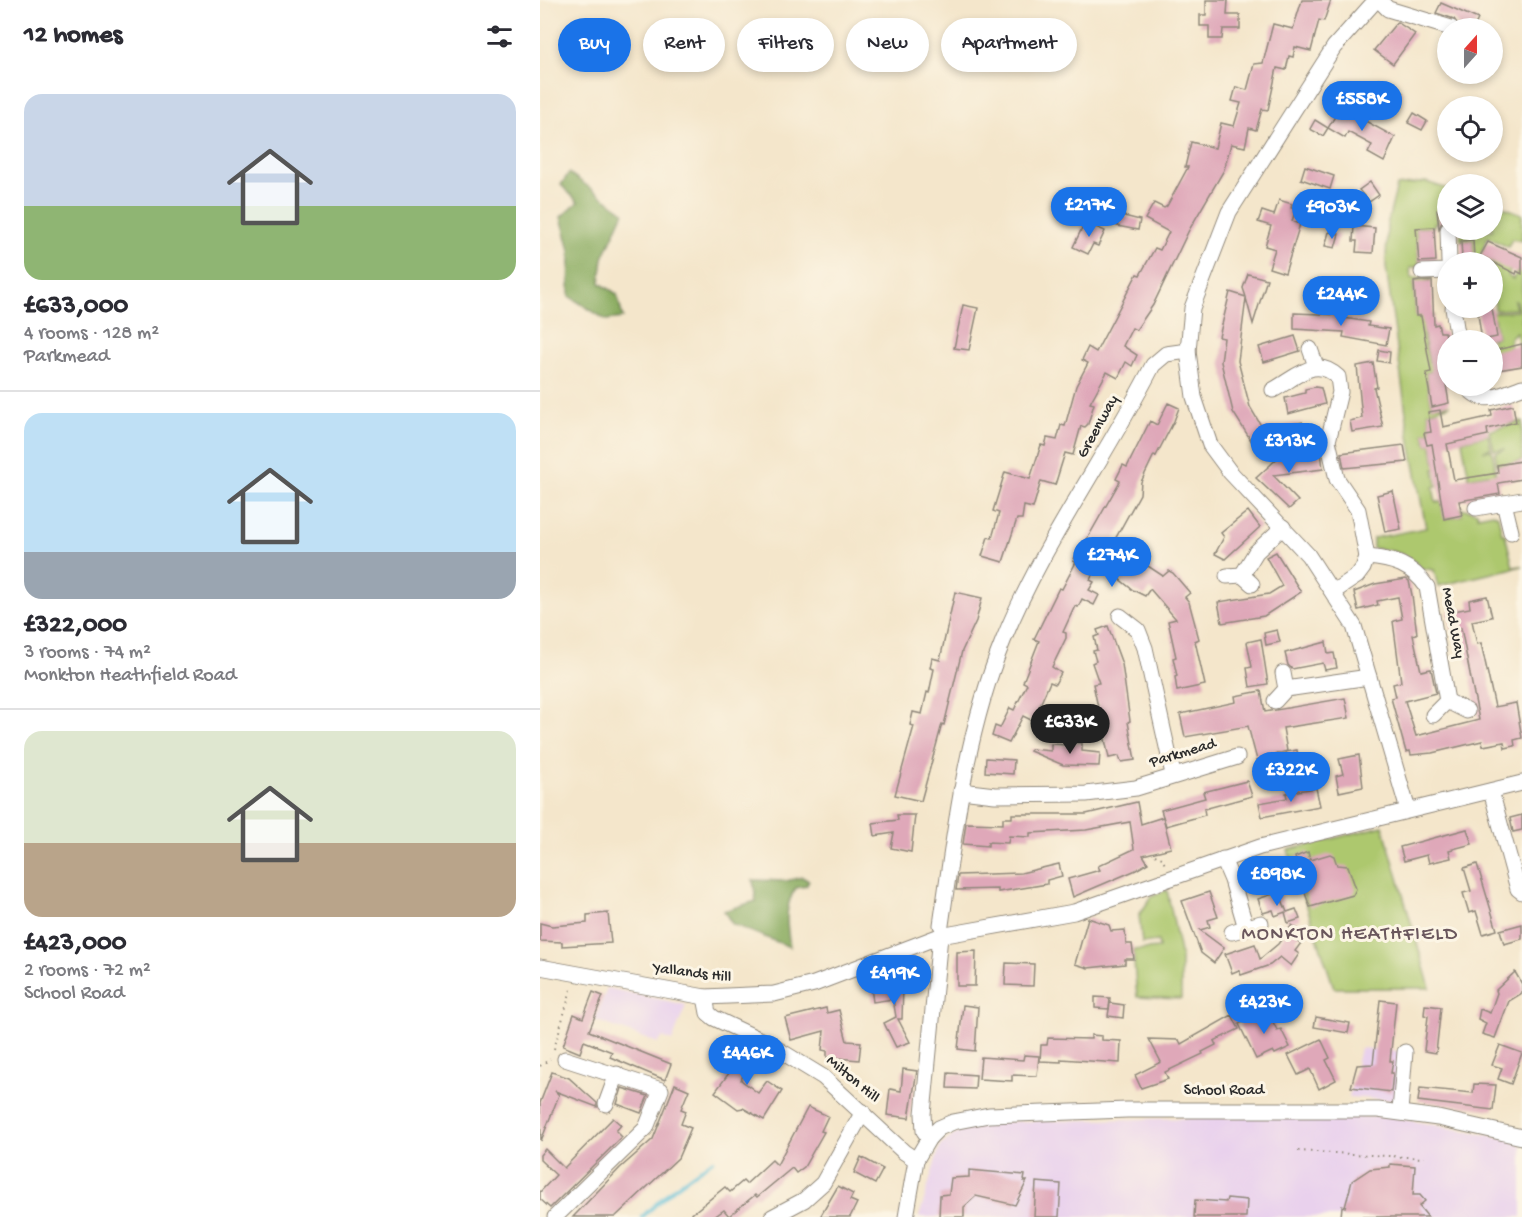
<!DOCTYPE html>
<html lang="en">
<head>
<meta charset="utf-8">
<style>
	:root { --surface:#fff; --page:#f7f7f7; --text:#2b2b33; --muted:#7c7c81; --line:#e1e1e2; --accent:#1a73e8 }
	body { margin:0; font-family:"Gochi Hand",sans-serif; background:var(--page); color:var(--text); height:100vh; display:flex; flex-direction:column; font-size:22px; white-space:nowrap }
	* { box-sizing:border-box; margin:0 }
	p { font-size:20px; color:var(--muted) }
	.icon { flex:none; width:33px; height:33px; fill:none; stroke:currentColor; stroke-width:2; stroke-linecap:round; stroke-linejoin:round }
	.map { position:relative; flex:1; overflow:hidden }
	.side { display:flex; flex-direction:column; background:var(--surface); width:540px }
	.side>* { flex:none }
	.guide { position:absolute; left:18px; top:18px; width:570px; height:54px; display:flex; gap:12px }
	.needle { width:39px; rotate:21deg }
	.fabs { position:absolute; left:897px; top:18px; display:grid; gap:12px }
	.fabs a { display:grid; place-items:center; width:66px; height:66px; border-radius:50%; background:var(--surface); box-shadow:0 3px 9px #0003; font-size:30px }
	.price { position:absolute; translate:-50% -51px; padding:0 14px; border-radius:21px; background:var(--accent); color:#fff; font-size:20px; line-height:39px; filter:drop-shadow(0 2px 3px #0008) }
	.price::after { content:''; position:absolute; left:50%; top:36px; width:18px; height:14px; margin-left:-9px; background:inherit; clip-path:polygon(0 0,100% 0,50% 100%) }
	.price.active { background:#222; color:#fff }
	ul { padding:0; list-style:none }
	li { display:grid; align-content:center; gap:12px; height:318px; padding:0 24px }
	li+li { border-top:2px solid var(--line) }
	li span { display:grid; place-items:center; height:186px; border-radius:18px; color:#555 }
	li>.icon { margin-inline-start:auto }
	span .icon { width:108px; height:108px; fill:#fffc; stroke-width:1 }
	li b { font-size:26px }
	h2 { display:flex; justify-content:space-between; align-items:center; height:72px; padding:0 24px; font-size:26px }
	.tag { padding:0 21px; border-radius:27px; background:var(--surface); box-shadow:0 3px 9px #0003; font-size:21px; line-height:54px }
	.tag.active { background:var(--accent); color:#fff }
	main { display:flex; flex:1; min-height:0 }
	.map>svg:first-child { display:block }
</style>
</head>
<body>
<main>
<section class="side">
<h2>12 homes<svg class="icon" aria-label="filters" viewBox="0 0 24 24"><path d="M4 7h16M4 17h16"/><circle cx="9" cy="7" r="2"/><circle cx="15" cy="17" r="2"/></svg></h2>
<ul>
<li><span style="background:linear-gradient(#c9d6e8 60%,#8fb573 0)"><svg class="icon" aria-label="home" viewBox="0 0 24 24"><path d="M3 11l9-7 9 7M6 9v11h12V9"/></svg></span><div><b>£633,000</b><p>4 rooms · 128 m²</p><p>Parkmead</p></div></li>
<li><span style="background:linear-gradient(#bfe0f5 75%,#9aa5b1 0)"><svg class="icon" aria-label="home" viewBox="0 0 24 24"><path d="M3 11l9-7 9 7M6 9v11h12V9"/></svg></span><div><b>£322,000</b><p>3 rooms · 74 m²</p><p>Monkton Heathfield Road</p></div></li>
<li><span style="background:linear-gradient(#dfe7d0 60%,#b9a48a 0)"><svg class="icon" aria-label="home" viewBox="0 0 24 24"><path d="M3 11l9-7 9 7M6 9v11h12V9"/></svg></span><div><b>£423,000</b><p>2 rooms · 72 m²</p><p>School Road</p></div></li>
</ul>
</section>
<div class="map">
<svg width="982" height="1217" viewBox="0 0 982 1217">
	<rect width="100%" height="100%" fill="#fcf5e5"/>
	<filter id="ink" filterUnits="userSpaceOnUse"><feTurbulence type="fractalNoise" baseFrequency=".0167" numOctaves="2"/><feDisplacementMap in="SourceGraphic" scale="12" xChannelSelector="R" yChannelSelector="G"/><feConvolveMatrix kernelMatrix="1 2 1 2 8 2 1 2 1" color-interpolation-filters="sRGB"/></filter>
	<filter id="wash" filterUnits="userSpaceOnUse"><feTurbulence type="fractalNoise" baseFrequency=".008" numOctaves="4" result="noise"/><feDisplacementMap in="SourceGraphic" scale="24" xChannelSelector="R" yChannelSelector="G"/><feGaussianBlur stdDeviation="1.35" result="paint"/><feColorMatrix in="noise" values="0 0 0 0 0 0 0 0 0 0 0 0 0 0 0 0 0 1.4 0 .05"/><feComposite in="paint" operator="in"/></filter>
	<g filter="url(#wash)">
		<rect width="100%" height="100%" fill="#f4e6cb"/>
		<g fill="#e9d1ed">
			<path d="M 67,988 L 146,1005 L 132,1041 L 123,1037 L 118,1043 L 55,1020 Z"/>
			<path d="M 820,1048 L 862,1052 L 859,1101 L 809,1097 Z"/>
			<path d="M 768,1116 L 851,1117 L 969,1139 L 982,1146 L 982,1217 L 379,1217 L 400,1146 L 422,1129 L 450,1122 Z"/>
		</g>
		<g fill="#adc86e" stroke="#6c7a4c" stroke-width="1.5">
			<path d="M 886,182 L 908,189 L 907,210 L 897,210 L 898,223 L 894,223 L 894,227 L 876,228 L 879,262 L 891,261 L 891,265 L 870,268 L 871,278 L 891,279 L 891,281 L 874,283 L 876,316 L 894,316 C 877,331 885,339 889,362 L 904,369 L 886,373 L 892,406 L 910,405 L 888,412 L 891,429 L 897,431 L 884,433 L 887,445 L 899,443 L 899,445 L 892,447 L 895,463 L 910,460 L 911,465 L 894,469 L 897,486 L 893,487 L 896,502 L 901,502 L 905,519 L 922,515 L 920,508 L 937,512 L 938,516 L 953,513 L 958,516 L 962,534 L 965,534 L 973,567 L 982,566 L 898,586 L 894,570 L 880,568 C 872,553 849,550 833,548 L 833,538 L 886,528 L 870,442 L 846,267 L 847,225 L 857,186 Z"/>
			<path d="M 953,203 L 982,214 L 982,241 L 972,239 L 968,247 L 947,237 L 941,256 L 973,265 L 968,276 L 973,279 L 979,268 L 982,274 L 982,344 L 979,344 L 976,332 L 970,338 L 970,351 L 953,355 L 952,340 L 950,339 L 957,337 L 954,318 L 946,318 L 946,313 L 978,311 L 976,301 L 974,301 L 976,309 L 955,310 L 952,262 L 922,262 L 922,258 L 934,257 L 933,240 L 921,241 L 920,236 L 930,230 L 952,230 Z"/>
			<path d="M 982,421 L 982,461 L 957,465 L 955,453 L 965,449 L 954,450 L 949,431 Z"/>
			<path d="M 948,435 L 951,448 L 943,451 L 952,450 L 957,481 L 948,474 L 932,477 L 935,499 L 933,499 L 922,441 Z"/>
			<path d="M 843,826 L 890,988 L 794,988 L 748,850 Z"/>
			<path d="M 627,890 L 641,957 L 641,999 L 597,997 L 593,950 L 619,948 L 618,941 L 602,943 L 599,915 L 613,895 Z"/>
		</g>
		<g fill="#8aac61" stroke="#5a6c46" stroke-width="1.5">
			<path d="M 29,173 L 84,212 L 63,258 L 60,283 L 77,294 L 83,318 L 66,320 L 29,296 L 30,250 L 21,217 L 38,202 L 21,185 Z"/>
			<path d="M 262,877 L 269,881 L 266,886 L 256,888 C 243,906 247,927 250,947 L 192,924 L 184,911 L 216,901 L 213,880 L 246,881 Z"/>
		</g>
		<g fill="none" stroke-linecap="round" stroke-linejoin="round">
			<path stroke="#57bcd5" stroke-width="4" d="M 102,1217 L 134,1188 L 173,1160"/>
		</g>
		<g id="blocks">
			<g fill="#dfa8b9">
				<path d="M 666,0 L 688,0 L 687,15 L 700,15 L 700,29 L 683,29 L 682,39 L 669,39 L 669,26 L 660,26 L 660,15 L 666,15 Z"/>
				<path d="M 762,0 L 791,0 L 784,21 L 779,20 L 771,51 L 755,47 L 753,57 L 749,56 L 746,70 L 737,68 L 728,110 L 722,109 L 716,130 L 709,128 L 705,147 L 691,144 L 684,170 L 649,230 L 613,305 L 596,330 L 592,328 L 583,346 L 597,355 L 592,366 L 586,362 L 578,378 L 567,372 L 550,403 L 554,404 L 548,424 L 545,427 L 541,426 L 533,455 L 525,453 L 515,485 L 501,481 L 493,508 L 484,506 L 482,519 L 477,519 L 463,562 L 442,556 L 448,537 L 452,538 L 459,513 L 453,511 L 465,472 L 490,479 L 501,445 L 505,446 L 507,438 L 517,440 L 521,425 L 525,426 L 536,386 L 548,363 L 542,360 L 548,347 L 556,352 L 597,274 L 600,275 L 615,248 L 620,250 L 629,232 L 605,219 L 614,203 L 624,208 L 627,206 L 648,167 L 645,167 L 651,142 L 675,148 L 681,123 L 694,126 L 701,103 L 692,101 L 696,87 L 707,90 L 714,64 L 723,63 L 733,24 L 753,29 Z"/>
				<path d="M 901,3 L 938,19 L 934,28 L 920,28 L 914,19 L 896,13 Z"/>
				<path d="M 857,22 L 875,34 L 853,64 L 834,50 Z"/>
				<path d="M 840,79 L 863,93 L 855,107 L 844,100 L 846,96 L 834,88 Z"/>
				<path d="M 803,103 L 818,112 L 816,116 L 855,137 L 844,162 L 828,153 L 832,145 L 808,132 L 805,138 L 788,128 Z"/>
				<path d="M 874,113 L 887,121 L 882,130 L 868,123 Z"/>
				<path d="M 775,120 L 788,128 L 783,136 L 770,129 Z"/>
				<path d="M 765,166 L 794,176 L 790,189 L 761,179 Z"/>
				<path d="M 830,182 L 839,195 L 829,202 L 819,190 Z"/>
				<path d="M 739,200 L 752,204 L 751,208 L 756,209 L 752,221 L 760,224 L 745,273 L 729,268 L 735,249 L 725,246 L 731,226 L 718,222 L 722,211 L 734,215 Z"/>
				<path d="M 897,210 L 908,210 L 908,220 L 902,222 L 899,229 Z"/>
				<path d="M 580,215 L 600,220 L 598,230 L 577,226 Z"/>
				<path d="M 545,222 L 565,231 L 558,246 L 553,244 L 548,254 L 533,247 Z"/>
				<path d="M 814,226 L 835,228 L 833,253 L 816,252 L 817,241 L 813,241 Z"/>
				<path d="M 894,227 L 896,261 L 879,262 L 876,228 Z"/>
				<path d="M 789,232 L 799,234 L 795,248 L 785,246 Z"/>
				<path d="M 933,240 L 934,257 L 922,258 L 921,241 Z"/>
				<path d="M 948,242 L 982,257 L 982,274 L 977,271 L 976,274 L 940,256 Z"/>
				<path d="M 708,274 L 727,279 L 713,324 L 706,298 L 698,361 L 710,407 L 723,429 L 763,422 L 740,436 L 712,442 L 693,412 L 681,362 L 684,338 L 679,337 L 690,292 L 706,297 L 703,288 Z"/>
				<path d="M 880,281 L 892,281 L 894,325 L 898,324 L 900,332 L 905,332 L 908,344 L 908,351 L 903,351 L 904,360 L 902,360 L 909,403 L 892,407 L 886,373 L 891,372 L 881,316 L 876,316 L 874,282 Z"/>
				<path d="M 423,305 L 438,308 L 429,350 L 414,348 Z"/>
				<path d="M 937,308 L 952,308 L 957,337 L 942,340 Z"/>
				<path d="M 754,313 L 804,315 L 804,318 L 829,322 L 828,326 L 849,329 L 846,345 L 803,337 L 804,332 L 754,329 Z"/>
				<path d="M 755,336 L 760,351 L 724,362 L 719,347 Z"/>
				<path d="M 982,344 L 982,366 L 952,371 L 952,351 Z"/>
				<path d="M 839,350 L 850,352 L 849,363 L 837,361 Z"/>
				<path d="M 833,363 L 837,387 L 834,388 L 843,427 L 812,432 L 810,421 L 822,418 L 817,366 Z"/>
				<path d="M 775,387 L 781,388 L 785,404 L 748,414 L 745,398 L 765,393 L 765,389 Z"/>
				<path d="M 628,403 L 639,408 L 634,421 L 616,456 L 614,455 L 601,482 L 600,494 L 573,543 L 623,576 L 629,571 L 633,573 L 650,593 L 645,597 L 649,602 L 659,639 L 655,641 L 665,685 L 637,691 L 635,677 L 637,676 L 633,658 L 636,657 L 628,621 L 636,619 L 610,589 L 605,596 L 593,590 L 578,578 L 583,569 L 561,558 L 550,580 L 554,582 L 549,590 L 559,595 L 554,605 L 542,599 L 538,607 L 535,606 L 523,632 L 526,633 L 526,638 L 512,667 L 521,673 L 515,684 L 510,682 L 493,721 L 483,716 L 469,743 L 452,736 L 455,726 L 460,728 L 470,708 L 474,710 L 487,684 L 483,682 L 499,641 L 494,639 L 519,588 L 522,589 L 536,562 L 533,561 L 540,547 L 542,548 L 580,481 L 576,479 L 583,465 L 587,467 L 610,421 L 617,425 Z"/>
				<path d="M 973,405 L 976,422 L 947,429 L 948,435 L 907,444 L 914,480 L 958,473 L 957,465 L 982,461 L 982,479 L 958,483 L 960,494 L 919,501 L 922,515 L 904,519 L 892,444 L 887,445 L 884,433 L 891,432 L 888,412 L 900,410 L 903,427 L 952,416 L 951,410 Z"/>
				<path d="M 864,445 L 867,462 L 804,468 L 801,453 Z"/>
				<path d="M 781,452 L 783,469 L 733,475 L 758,501 L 749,509 L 716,478 L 740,456 Z"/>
				<path d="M 853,491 L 861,529 L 845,532 L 837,495 Z"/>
				<path d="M 708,511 L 720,527 L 685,559 L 675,554 L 684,537 L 681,533 Z"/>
				<path d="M 736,552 L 761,592 L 724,616 L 682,623 L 678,602 L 729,594 L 742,586 L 726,557 Z"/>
				<path d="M 866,579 L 869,581 L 872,595 L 877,634 L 873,635 L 881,671 L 891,669 L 896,693 L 865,701 L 876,736 L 939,720 L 921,628 L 912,630 L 908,612 L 930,608 L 929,600 L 947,596 L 952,617 L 932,621 L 937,644 L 941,643 L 955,707 L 976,703 L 982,738 L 974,740 L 975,746 L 965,748 L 964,742 L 943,746 L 942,741 L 892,753 L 871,755 L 870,751 L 866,752 L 851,698 L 856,697 L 853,684 L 861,682 L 853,621 L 862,619 L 858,597 L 837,601 L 838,605 L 818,610 L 814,592 L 835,584 Z"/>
				<path d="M 415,592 L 442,598 L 436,621 L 422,651 L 404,725 L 402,724 L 381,801 L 355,795 L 374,726 L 370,725 L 373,712 L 382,714 L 387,692 L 389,693 L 394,669 L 390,668 L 392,658 L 400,660 Z"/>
				<path d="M 568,626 L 582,664 L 590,721 L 588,722 L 595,760 L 581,762 L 579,756 L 569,758 L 553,684 L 559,683 L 552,663 L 556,661 L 553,651 L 557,650 L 554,637 L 559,635 L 557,630 Z"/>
				<path d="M 737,630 L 740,642 L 726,645 L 724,633 Z"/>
				<path d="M 721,639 L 728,684 L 710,687 L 707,668 L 712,667 L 707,642 Z"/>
				<path d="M 786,642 L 788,654 L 794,653 L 797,668 L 785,670 L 783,663 L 752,669 L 748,665 L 745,653 Z"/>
				<path d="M 721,691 L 725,712 L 805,698 L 809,718 L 743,728 L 747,751 L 717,760 L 708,726 L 645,737 L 640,714 L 696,702 L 695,696 Z"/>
				<path d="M 527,742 L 542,743 L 542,751 L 560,753 L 559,766 L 523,765 L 490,751 L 491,749 L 511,751 L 511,744 L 527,745 Z"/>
				<path d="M 757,750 L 759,764 L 748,766 L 746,752 Z"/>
				<path d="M 819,755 L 823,787 L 799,792 L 796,776 L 803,774 L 799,759 Z"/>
				<path d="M 446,758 L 474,760 L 473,774 L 445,772 Z"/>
				<path d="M 707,781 L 712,796 L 664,809 L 665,815 L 626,826 L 621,810 L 665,798 L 663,792 Z"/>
				<path d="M 776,788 L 780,806 L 722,817 L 719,803 L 747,798 L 746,793 Z"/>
				<path d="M 597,802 L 601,824 L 623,817 L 631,848 L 603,855 L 608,863 L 596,870 L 533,897 L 528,879 L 560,870 L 558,866 L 594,849 L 590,822 L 546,830 L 490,833 L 490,837 L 469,836 L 468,843 L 448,842 L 448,846 L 423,844 L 426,823 L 463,824 L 463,818 L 472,818 L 472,814 L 546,814 Z"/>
				<path d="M 357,815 L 375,815 L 371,852 L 351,848 L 354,833 L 335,836 L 333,823 L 358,820 Z"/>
				<path d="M 982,815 L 982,830 L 973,832 L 970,818 Z"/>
				<path d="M 927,829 L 932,844 L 909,850 L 911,858 L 889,863 L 887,855 L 864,861 L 860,847 Z"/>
				<path d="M 768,852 L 770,860 L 790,854 L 794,856 L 797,865 L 808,866 L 816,889 L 813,895 L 770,907 L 760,879 L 729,888 L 724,872 L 756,861 L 755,857 Z"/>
				<path d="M 519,864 L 522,876 L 507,880 L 507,884 L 458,892 L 458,889 L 416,890 L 418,875 L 481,873 Z"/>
				<path d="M 937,864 L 957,930 L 943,934 L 936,911 L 929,913 L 923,893 L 931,891 L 924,868 Z"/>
				<path d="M 669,892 L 678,917 L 668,920 L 670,927 L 660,930 L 684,948 L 674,963 L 661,953 L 642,901 Z"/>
				<path d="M 739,892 L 747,912 L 756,909 L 760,919 L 748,923 L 745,912 L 735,916 L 733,910 L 723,913 L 718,899 Z"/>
				<path d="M 68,913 L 71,943 L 22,946 L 22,942 L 0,941 L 0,923 L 12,926 L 47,923 L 47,915 Z"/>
				<path d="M 548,918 L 569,925 L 571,931 L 585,930 L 586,944 L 592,944 L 594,959 L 585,959 L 585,964 L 548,968 L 535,964 Z"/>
				<path d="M 982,924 L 982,939 L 964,944 L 960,930 Z"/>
				<path d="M 752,925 L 762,932 L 756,940 L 761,943 L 755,951 L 759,954 L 751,966 L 740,957 L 730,965 L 701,975 L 699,970 L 692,973 L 685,954 L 715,944 L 720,959 L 738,944 Z"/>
				<path d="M 436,951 L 435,986 L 417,986 L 417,952 Z"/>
				<path d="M 466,963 L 494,964 L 493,986 L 465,985 Z"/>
				<path d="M 975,972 L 982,984 L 982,993 L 969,1001 L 955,1038 L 942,1034 L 946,1023 L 938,1019 L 940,1009 L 950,1013 L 957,993 L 956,990 Z"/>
				<path d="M 369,973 L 371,986 L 363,986 L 362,1019 L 358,1019 L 370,1042 L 356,1047 L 344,1023 L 356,1017 L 353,999 L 333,1002 L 331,987 L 355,983 L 354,975 Z"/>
				<path d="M 53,992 L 63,996 L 49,1031 L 131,1064 L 125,1080 L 70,1057 L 72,1052 L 44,1041 L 40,1053 L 23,1046 L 34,1014 L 43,1018 Z"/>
				<path d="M 555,997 L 570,998 L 569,1009 L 555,1008 Z"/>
				<path d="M 840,1000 L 856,1002 L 850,1061 L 853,1061 L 851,1073 L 853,1073 L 851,1092 L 811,1087 L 817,1065 L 833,1064 Z"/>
				<path d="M 570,1003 L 584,1005 L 583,1018 L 568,1016 Z"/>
				<path d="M 423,1005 L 438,1007 L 435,1051 L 418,1049 Z"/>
				<path d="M 885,1005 L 901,1007 L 896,1053 L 884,1051 L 888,1016 L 884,1015 Z"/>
				<path d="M 286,1008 L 287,1013 L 299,1010 L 307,1041 L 321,1042 L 319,1060 L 287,1057 L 287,1051 L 282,1050 L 284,1031 L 251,1040 L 245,1018 Z"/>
				<path d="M 727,1010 L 737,1030 L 741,1029 L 750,1047 L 735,1054 L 733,1051 L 716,1059 L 699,1024 Z"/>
				<path d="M 692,1015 L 699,1029 L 674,1041 L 676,1045 L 662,1052 L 663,1054 L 625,1072 L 628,1079 L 601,1088 L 595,1075 L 621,1062 L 609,1039 L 639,1040 L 641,1044 Z"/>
				<path d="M 776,1017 L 810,1023 L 808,1033 L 774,1027 Z"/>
				<path d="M 551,1035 L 562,1036 L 562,1040 L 581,1041 L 580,1063 L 521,1059 L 521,1062 L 500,1061 L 501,1045 L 507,1045 L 508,1038 L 551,1039 Z"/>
				<path d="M 781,1039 L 790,1058 L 786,1060 L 796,1080 L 779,1089 L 770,1069 L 758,1075 L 748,1055 Z"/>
				<path d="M 199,1040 L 215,1048 L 201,1080 L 218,1093 L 227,1081 L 242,1091 L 224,1120 L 203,1108 L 198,1109 L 175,1092 L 195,1065 L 192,1064 L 195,1059 L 191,1057 Z"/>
				<path d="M 960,1045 L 982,1053 L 971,1084 L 958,1079 L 962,1068 L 952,1065 Z"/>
				<path d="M 484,1055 L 499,1056 L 497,1076 L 472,1075 L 472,1081 L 439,1079 L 441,1057 L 483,1060 Z"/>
				<path d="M 363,1069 L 377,1071 L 369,1118 L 347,1115 L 350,1089 L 361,1091 Z"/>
				<path d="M 12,1072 L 29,1078 L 57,1103 L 57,1107 L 15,1091 L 19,1095 L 1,1141 L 0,1103 Z"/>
				<path d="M 408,1073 L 436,1075 L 435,1089 L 407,1088 Z"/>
				<path d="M 135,1084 L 149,1090 L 141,1109 L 146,1111 L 141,1124 L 151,1128 L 138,1158 L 75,1217 L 33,1217 L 80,1168 L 113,1139 Z"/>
				<path d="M 934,1084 L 956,1085 L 953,1110 L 878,1101 L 880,1088 L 933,1093 Z"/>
				<path d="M 82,1088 L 108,1096 L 101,1113 L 77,1104 Z"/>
				<path d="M 268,1107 L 288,1116 L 281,1131 L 284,1132 L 264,1167 L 256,1173 L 252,1168 L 217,1197 L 215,1195 L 189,1216 L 184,1210 L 174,1217 L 148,1217 L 185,1187 L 190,1192 L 203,1181 L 206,1184 L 232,1160 L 237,1165 Z"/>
				<path d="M 73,1118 L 81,1125 L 76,1131 L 82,1137 L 10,1208 L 0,1199 L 0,1192 L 16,1175 L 0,1160 L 0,1155 L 5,1149 L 24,1168 Z"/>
				<path d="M 321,1157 L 343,1169 L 335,1184 L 314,1173 Z"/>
				<path d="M 850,1164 L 875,1166 L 873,1195 L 880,1195 L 885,1201 L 879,1206 L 888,1217 L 801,1217 L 802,1206 L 805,1207 L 812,1181 L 830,1169 L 850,1167 Z"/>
				<path d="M 429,1170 L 485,1175 L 484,1181 L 487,1181 L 475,1205 L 436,1196 L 424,1207 L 424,1217 L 399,1217 L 400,1195 L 409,1194 L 411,1178 L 429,1177 Z"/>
				<path d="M 496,1182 L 521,1184 L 519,1217 L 494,1217 Z"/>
				<path d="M 298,1186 L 313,1194 L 310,1200 L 317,1203 L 310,1217 L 280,1217 Z"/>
				<path d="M 687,1198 L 707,1200 L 706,1217 L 654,1217 L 655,1200 L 686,1202 Z"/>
			</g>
		</g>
	</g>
	<g filter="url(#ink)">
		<use href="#blocks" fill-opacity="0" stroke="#90887b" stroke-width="1.5"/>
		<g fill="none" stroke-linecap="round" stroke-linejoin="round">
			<defs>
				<g id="minor">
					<path d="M 839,0 L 848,9 L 911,28"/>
					<path d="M 908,230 L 909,262"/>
					<path d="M 882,272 L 908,271"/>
					<path d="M 913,308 L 918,340"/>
					<path d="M 770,349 L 776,366"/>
					<path d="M 648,351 L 654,397 L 670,445 L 690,472 L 768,555 L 814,626 L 868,810"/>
					<path d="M 927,386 C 942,408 962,394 982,387"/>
					<path d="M 733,390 C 757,377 775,355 798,377 L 800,392 L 788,441 L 797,479 L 818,510 L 827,557 L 823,568 L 817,576 L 793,592"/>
					<path d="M 964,503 L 971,532"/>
					<path d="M 936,508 L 982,500"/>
					<path d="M 827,557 C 853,559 872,565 887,587 L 907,701"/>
					<path d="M 702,575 L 716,552 L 743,527"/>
					<path d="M 687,576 L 702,575 L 712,584"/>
					<path d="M 580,616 L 598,630 L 605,648 L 633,774"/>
					<path d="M 746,689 L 829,677"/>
					<path d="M 735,701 L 746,689 L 743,673"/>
					<path d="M 893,715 L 907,701 L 927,711"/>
					<path d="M 421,791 L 455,795 L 546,794 L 596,788 L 697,757"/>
					<path d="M 951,791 L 978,889 L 982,892"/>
					<path d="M 683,859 L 692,880 L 706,928"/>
					<path d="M 401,925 C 415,829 426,732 463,641 C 502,544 565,459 613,365 L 626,354 L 648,351 L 652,308 L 689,212 L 794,47 L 836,0"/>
					<path d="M 692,932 L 721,923"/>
					<path d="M 0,967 L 165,997 L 234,994 L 274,984 L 400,936 L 534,912 L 720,847 L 982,783"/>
					<path d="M 165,997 L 168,1013 L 174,1018 L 229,1044 L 283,1077 L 364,1152 L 376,1160"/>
					<path d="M 66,1104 L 77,1074"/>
					<path d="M 860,1111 L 865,1052"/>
					<path d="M 389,1138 L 384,1131 L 383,1114 L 400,936"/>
					<path d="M 15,1217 L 106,1128 L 121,1090 L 25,1059"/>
					<path d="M 232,1217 L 264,1200 L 283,1183 L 323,1112"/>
					<path d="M 366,1217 L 376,1160 L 389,1138 L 399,1128 L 413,1122 L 449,1115 L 587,1110 L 838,1110 L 898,1118 L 982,1137"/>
				</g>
			</defs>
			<use href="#minor" stroke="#90887b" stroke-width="17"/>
			<g stroke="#90887b" stroke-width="2" stroke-dasharray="1.5 4.5" stroke-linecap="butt">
				<path d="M 904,286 L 905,298"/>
				<path d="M 615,855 L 622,858 L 626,867"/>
				<path d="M 14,1049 L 32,986"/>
				<path d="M 0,1066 L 10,1059"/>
				<path d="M 758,1151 L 884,1158"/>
			</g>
			<use href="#minor" stroke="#fff" stroke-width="15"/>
		</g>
	</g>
	<g text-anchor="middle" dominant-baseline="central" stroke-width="6" stroke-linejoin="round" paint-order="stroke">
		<g font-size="16" fill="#2b2b2b" stroke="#fcf5e5">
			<text transform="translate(559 427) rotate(-61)">Greenway</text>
			<text transform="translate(912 623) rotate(79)">Mead Way</text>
			<text transform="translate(643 754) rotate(-17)">Parkmead</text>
			<text transform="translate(152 974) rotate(7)">Yallands Hill</text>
			<text transform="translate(312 1080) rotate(40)">Milton Hill</text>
			<text x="684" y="1091">School Road</text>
		</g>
		<g font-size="20" letter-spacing="1.5" fill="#6a575d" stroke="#fcf5e5">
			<text x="810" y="935">MONKTON HEATHFIELD</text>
		</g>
	</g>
</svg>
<div class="fabs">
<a><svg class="needle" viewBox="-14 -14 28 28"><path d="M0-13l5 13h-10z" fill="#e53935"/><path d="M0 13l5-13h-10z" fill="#7c7c81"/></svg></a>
<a><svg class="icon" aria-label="locate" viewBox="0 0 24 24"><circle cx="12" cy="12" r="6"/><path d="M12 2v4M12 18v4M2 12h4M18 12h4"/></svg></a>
<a><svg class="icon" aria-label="layers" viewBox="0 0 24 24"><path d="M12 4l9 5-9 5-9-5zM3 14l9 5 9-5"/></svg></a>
<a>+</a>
<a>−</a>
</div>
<b class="price" style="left:822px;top:132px">£558K</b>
<b class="price" style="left:549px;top:238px">£217K</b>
<b class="price" style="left:792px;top:240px">£903K</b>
<b class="price" style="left:801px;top:327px">£244K</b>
<b class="price" style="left:749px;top:474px">£313K</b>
<b class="price" style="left:572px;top:588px">£274K</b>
<b class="price active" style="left:530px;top:755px">£633K</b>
<b class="price" style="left:751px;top:803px">£322K</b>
<b class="price" style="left:737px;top:907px">£898K</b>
<b class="price" style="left:354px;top:1006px">£419K</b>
<b class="price" style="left:724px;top:1035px">£423K</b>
<b class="price" style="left:207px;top:1086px">£446K</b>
<div class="guide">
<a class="tag active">Buy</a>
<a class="tag">Rent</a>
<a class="tag">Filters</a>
<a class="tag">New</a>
<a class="tag">Apartment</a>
</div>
</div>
</main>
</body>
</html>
